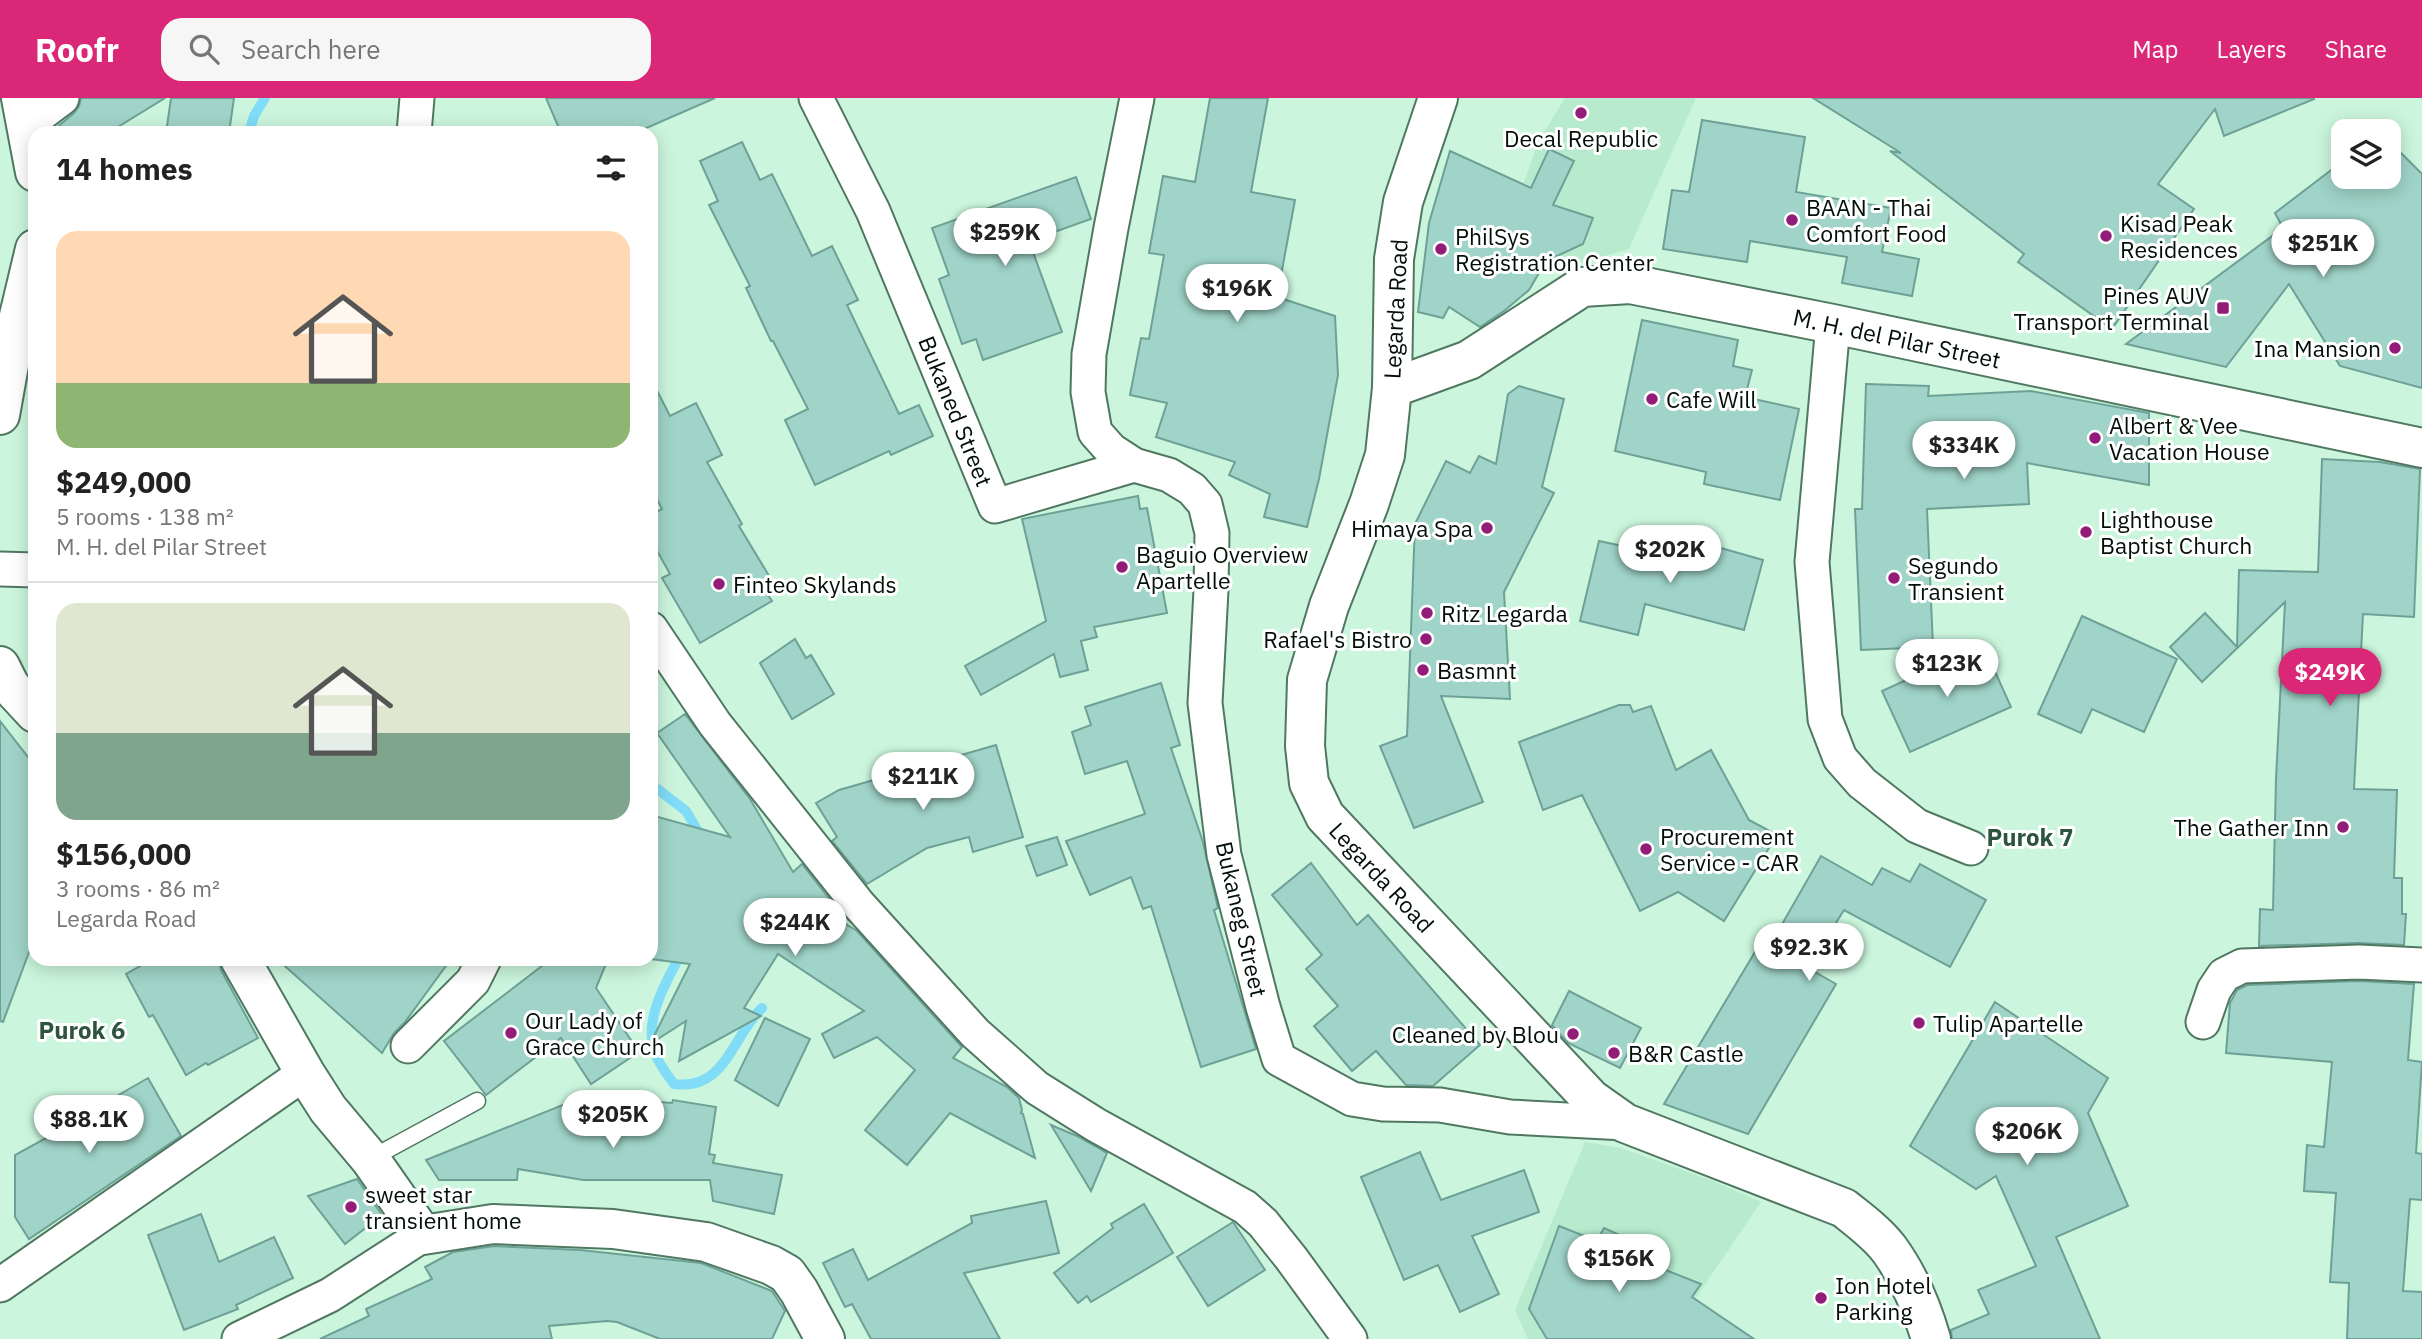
<!DOCTYPE html>
<html lang="en">
<head>
<meta charset="utf-8">
<style>
	:root { --surface:#fff; --page:#f6f6f6; --text:#222; --muted:#767676; --line:#e0e0e0; --accent:#db2777 }
	body { margin:0; font-family:"IBM Plex Sans",sans-serif; background:var(--page); color:var(--text); height:100vh; display:flex; flex-direction:column; font-size:26px; white-space:nowrap }
	* { box-sizing:border-box; margin:0 }
	p { font-size:23px; color:var(--muted) }
	.icon { flex:none; width:38px; height:38px; fill:none; stroke:currentColor; stroke-width:2; stroke-linecap:round; stroke-linejoin:round }
	.map { position:relative; flex:1; overflow:hidden }
	.side { position:absolute; left:28px; top:28px; width:630px; height:840px; display:flex; flex-direction:column; background:var(--surface); border-radius:21px; box-shadow:0 4px 18px #0003 }
	.side>* { flex:none }
	.tools { position:absolute; left:2331px; top:21px; display:grid; gap:14px }
	.tools a { display:grid; place-items:center; width:70px; height:70px; border-radius:14px; background:var(--surface); box-shadow:0 4px 18px #0003; font-size:35px }
	.price { position:absolute; translate:-50% -60px; padding:0 16px; border-radius:24px; background:#fff; color:#222; font-size:23px; line-height:46px; filter:drop-shadow(0 2px 4px #0008) }
	.price::after { content:''; position:absolute; left:50%; top:42px; width:21px; height:16px; margin-left:-10px; background:inherit; clip-path:polygon(0 0,100% 0,50% 100%) }
	.price.current { background:var(--accent); color:#fff }
	ul { padding:0; list-style:none }
	li { display:grid; align-content:center; gap:14px; height:371px; padding:0 28px }
	li+li { border-top:2px solid var(--line) }
	li span { display:grid; place-items:center; height:217px; border-radius:21px; color:#555 }
	li>.icon { margin-inline-start:auto }
	span .icon { width:126px; height:126px; fill:#fffc; stroke-width:1 }
	li b { font-size:30px }
	h2 { display:flex; justify-content:space-between; align-items:center; height:84px; padding:0 28px; font-size:30px }
	header { display:flex; align-items:center; gap:42px; box-sizing:border-box; height:98px; padding:0 35px; background:var(--accent); color:#fff }
	header strong { font-size:33px }
	nav { display:flex; gap:38px; margin-inline-start:auto; font-size:24px }
	.search { width:490px; height:63px; background:var(--page); display:flex; align-items:center; gap:18px; box-sizing:border-box; padding:0 24px; border-radius:21px; color:var(--muted); font-size:26px }
	.map>svg:first-child { display:block }
</style>
</head>
<body>
<header>
<strong>Roofr</strong>
<div class="search"><svg class="icon" aria-label="search" viewBox="0 0 24 24"><circle cx="10" cy="10" r="6"/><path d="M15 15l6 6"/></svg>Search here</div>
<nav><a>Map</a><a>Layers</a><a>Share</a></nav>
</header>
<div class="map">
<svg width="2422" height="1241" viewBox="0 0 2422 1241">
	<rect width="100%" height="100%" fill="#cbf6dd"/>
	<g fill="#b8ebce">
		<path d="M 1565,0 L 1696,0 L 1629,151 L 1538,177 L 1497,161 L 1538,44 Z"/>
		<path d="M 1585,1044 L 1621,1050 L 1713,1083 L 1761,1104 L 1668,1241 L 1528,1241 L 1515,1212 Z"/>
	</g>
	<g fill="none" stroke-linecap="round" stroke-linejoin="round">
		<g stroke="#81dcf7" stroke-width="10">
			<path d="M 249,35 L 254,18 L 265,0"/>
			<path d="M 651,686 L 686,713 L 702,740"/>
			<path d="M 682,854 C 667,882 644,920 654,953 C 658,965 666,975 674,986 C 726,993 732,938 762,910"/>
		</g>
	</g>
	<g fill="#a0d4c8" stroke="#6ea196" stroke-width="2">
		<path d="M 81,0 L 165,0 L 108,35 L 50,35 L 74,15 L 79,8 Z"/>
		<path d="M 171,0 L 234,0 L 229,35 L 166,35 Z"/>
		<path d="M 546,0 L 715,0 L 635,35 L 561,35 Z"/>
		<path d="M 1210,0 L 1268,0 L 1251,94 L 1295,102 L 1277,199 L 1335,218 L 1338,277 L 1319,381 L 1307,429 L 1264,419 L 1270,396 L 1229,377 L 1235,364 L 1156,339 L 1167,305 L 1130,297 L 1141,240 L 1149,241 L 1164,157 L 1149,155 L 1163,78 L 1195,84 Z"/>
		<path d="M 1813,0 L 2314,0 L 2314,1 L 2224,38 L 2215,11 L 2158,86 L 2194,111 L 2112,231 L 2018,164 L 2024,156 L 1890,53 L 1901,55 Z"/>
		<path d="M 1702,22 L 1805,39 L 1796,94 L 1891,110 L 1882,154 L 1919,161 L 1912,198 L 1842,185 L 1847,159 L 1750,143 L 1747,164 L 1663,151 L 1672,92 L 1689,94 Z"/>
		<path d="M 2389,43 L 2422,76 L 2422,290 L 2340,268 L 2289,186 L 2226,269 L 2126,246 L 2283,130 L 2275,115 L 2343,63 L 2343,79 L 2389,79 Z"/>
		<path d="M 742,44 L 760,82 L 772,76 L 812,158 L 832,148 L 858,202 L 847,207 L 899,316 L 919,307 L 933,338 L 891,357 L 889,353 L 815,387 L 785,322 L 808,311 L 773,243 L 771,243 L 746,190 L 750,188 L 709,107 L 718,103 L 700,63 Z"/>
		<path d="M 1549,51 L 1574,63 L 1553,107 L 1593,120 L 1583,146 L 1546,163 L 1529,192 L 1504,213 L 1480,229 L 1449,209 L 1443,220 L 1418,214 L 1429,125 L 1450,53 L 1531,90 Z"/>
		<path d="M 1076,79 L 1091,121 L 1029,143 L 1062,234 L 983,262 L 976,241 L 962,246 L 939,181 L 949,177 L 932,130 Z"/>
		<path d="M 1642,222 L 1738,242 L 1733,268 L 1752,272 L 1745,299 L 1799,311 L 1780,402 L 1704,386 L 1706,374 L 1615,353 Z"/>
		<path d="M 651,281 L 670,318 L 696,305 L 722,357 L 707,364 L 742,426 L 739,428 L 777,491 L 768,497 L 772,503 L 700,545 L 662,480 L 670,476 L 651,442 L 651,417 L 662,411 L 651,389 Z"/>
		<path d="M 1866,286 L 1929,288 L 1928,298 L 2031,293 L 2149,315 L 2149,387 L 2027,365 L 2029,406 L 1927,411 L 1933,549 L 1861,552 L 1855,411 L 1862,411 Z"/>
		<path d="M 1519,288 L 1564,301 L 1542,389 L 1554,395 L 1504,494 L 1510,601 L 1441,598 L 1483,704 L 1414,730 L 1380,648 L 1407,638 L 1415,426 L 1446,363 L 1470,375 L 1479,358 L 1496,366 L 1508,296 Z"/>
		<path d="M 2322,361 L 2380,364 L 2420,371 L 2414,519 L 2363,516 L 2354,691 L 2397,692 L 2394,780 L 2402,780 L 2402,816 L 2406,816 L 2404,847 L 2358,845 L 2259,848 L 2260,811 L 2273,812 L 2276,681 L 2285,504 L 2202,584 L 2170,549 L 2205,515 L 2237,549 L 2239,472 L 2318,474 Z"/>
		<path d="M 1138,398 L 1140,411 L 1147,410 L 1167,515 L 1094,529 L 1097,539 L 1081,543 L 1088,572 L 1060,579 L 1054,556 L 981,597 L 965,568 L 1046,523 L 1022,421 Z"/>
		<path d="M 1675,437 L 1763,462 L 1744,532 L 1645,506 L 1638,537 L 1580,523 L 1599,443 L 1670,458 Z"/>
		<path d="M 2082,518 L 2177,561 L 2144,634 L 2092,611 L 2081,635 L 2038,616 Z"/>
		<path d="M 795,541 L 806,560 L 811,557 L 834,596 L 792,621 L 760,565 Z"/>
		<path d="M 1983,547 L 2011,609 L 1910,654 L 1882,593 Z"/>
		<path d="M 1161,585 L 1180,647 L 1171,650 L 1203,744 L 1218,810 L 1214,812 L 1256,951 L 1201,969 L 1151,808 L 1143,811 L 1131,779 L 1090,797 L 1066,743 L 1145,716 L 1127,663 L 1085,676 L 1072,634 L 1091,627 L 1085,609 Z"/>
		<path d="M 1619,607 L 1630,607 L 1633,614 L 1651,608 L 1676,672 L 1711,652 L 1749,722 L 1777,737 L 1724,823 L 1678,794 L 1640,813 L 1582,697 L 1543,712 L 1519,644 Z"/>
		<path d="M 685,616 L 750,701 L 793,774 L 802,766 L 839,813 L 833,818 L 857,833 L 962,949 L 953,960 L 1007,989 L 1019,1000 L 1022,1012 L 1021,1015 L 1023,1016 L 1035,1060 L 950,1015 L 907,1067 L 865,1032 L 915,972 L 877,939 L 834,960 L 822,936 L 864,913 L 778,856 L 744,910 L 761,918 L 679,963 L 686,923 L 650,946 L 690,866 L 651,861 L 651,717 L 730,739 L 657,635 Z"/>
		<path d="M 0,623 L 35,668 L 35,838 L 3,924 L 0,923 Z"/>
		<path d="M 996,647 L 1023,739 L 973,754 L 969,739 L 927,750 L 867,786 L 832,743 L 837,739 L 816,705 L 839,692 Z"/>
		<path d="M 1057,739 L 1067,767 L 1037,778 L 1026,748 Z"/>
		<path d="M 1821,758 L 1872,787 L 1882,770 L 1910,784 L 1920,766 L 1986,802 L 1950,869 L 1844,812 L 1808,870 L 1836,886 L 1748,1036 L 1664,1006 L 1761,844 L 1769,849 Z"/>
		<path d="M 1311,765 L 1357,827 L 1368,817 L 1480,947 L 1433,988 L 1406,987 L 1376,953 L 1352,973 L 1314,928 L 1338,908 L 1306,871 L 1322,857 L 1272,797 Z"/>
		<path d="M 153,861 L 218,861 L 221,872 L 258,940 L 208,967 L 206,965 L 186,977 L 153,917 L 149,919 L 126,876 Z"/>
		<path d="M 265,861 L 451,861 L 405,924 L 394,935 L 382,955 L 277,861 L 269,867 Z"/>
		<path d="M 551,861 L 608,861 L 596,890 L 639,954 L 591,986 L 561,940 L 486,997 L 444,943 Z"/>
		<path d="M 2359,883 L 2414,886 L 2408,962 L 2422,964 L 2416,1055 L 2422,1056 L 2422,1102 L 2410,1101 L 2403,1193 L 2422,1194 L 2422,1241 L 2347,1241 L 2349,1185 L 2330,1184 L 2336,1095 L 2304,1093 L 2307,1047 L 2324,1049 L 2332,964 L 2226,955 L 2230,905 L 2237,892 L 2247,887 Z"/>
		<path d="M 1569,893 L 1641,930 L 1620,970 L 1568,945 L 1552,927 Z"/>
		<path d="M 1995,904 L 2108,980 L 2088,1015 L 2128,1108 L 2056,1139 L 2100,1241 L 1952,1241 L 1951,1232 L 1989,1216 L 1978,1192 L 2036,1168 L 1996,1078 L 1976,1091 L 1910,1048 Z"/>
		<path d="M 765,920 L 810,941 L 778,1008 L 735,982 Z"/>
		<path d="M 148,980 L 181,1038 L 29,1141 L 15,1119 L 15,1057 L 57,1034 L 53,1026 L 92,1004 L 96,1010 Z"/>
		<path d="M 585,998 L 672,1005 L 673,1002 L 716,1009 L 709,1056 L 715,1057 L 713,1065 L 782,1077 L 774,1116 L 713,1103 L 710,1082 L 583,1082 L 518,1071 L 517,1082 L 439,1082 L 426,1062 Z"/>
		<path d="M 1051,1027 L 1077,1038 L 1107,1055 L 1091,1093 Z"/>
		<path d="M 1420,1054 L 1441,1102 L 1524,1072 L 1539,1114 L 1472,1138 L 1499,1196 L 1460,1214 L 1438,1167 L 1404,1182 L 1361,1079 Z"/>
		<path d="M 357,1081 L 382,1117 L 345,1146 L 308,1098 Z"/>
		<path d="M 1046,1103 L 1059,1155 L 964,1175 L 1000,1241 L 871,1241 L 852,1206 L 845,1209 L 823,1165 L 853,1151 L 868,1182 L 972,1125 L 971,1118 Z"/>
		<path d="M 1144,1106 L 1173,1155 L 1091,1204 L 1087,1198 L 1078,1205 L 1054,1175 L 1113,1130 L 1111,1126 Z"/>
		<path d="M 201,1116 L 219,1164 L 274,1139 L 293,1180 L 236,1207 L 238,1211 L 184,1232 L 148,1137 Z"/>
		<path d="M 1233,1124 L 1265,1172 L 1208,1208 L 1177,1159 Z"/>
		<path d="M 1559,1128 L 1597,1143 L 1604,1130 L 1662,1156 L 1658,1169 L 1701,1186 L 1692,1199 L 1754,1241 L 1547,1241 L 1529,1211 Z"/>
		<path d="M 494,1148 L 580,1152 L 701,1165 L 772,1193 L 785,1213 L 772,1241 L 660,1241 L 617,1224 L 607,1223 L 549,1228 L 552,1241 L 320,1241 L 369,1218 L 366,1211 L 432,1181 L 425,1169 L 453,1154 Z"/>
	</g>
	<g fill="none" stroke-linecap="round" stroke-linejoin="round">
		<defs>
			<path id="service" d="M 370,1061 L 477,1003"/>
			<g id="minor">
				<path d="M 816,0 L 873,113 L 995,408 L 1134,367"/>
				<path d="M 1137,0 L 1111,130 L 1089,256 L 1088,294 L 1095,334 L 1111,352 L 1134,367 L 1169,377 L 1192,391 L 1205,406 L 1212,435 L 1211,492 L 1205,605 L 1224,757 L 1263,909 L 1279,961 L 1352,1001 L 1383,1006 L 1440,1007 L 1510,1019 L 1625,1025"/>
				<path d="M 26,27 L 62,0"/>
				<path d="M 414,35 L 417,0"/>
				<path d="M 1833,226 L 1812,464 L 1825,621 L 1840,660 L 1862,685 L 1917,728 L 1971,750"/>
				<path d="M 0,471 L 35,472"/>
				<path d="M 651,531 L 715,626 L 859,807 L 975,935 L 1037,990 L 1096,1027 L 1245,1109 L 1263,1125 L 1291,1160 L 1350,1241"/>
				<path d="M 2203,924 L 2214,892 L 2224,877 L 2242,868 L 2359,864 L 2422,867"/>
				<path d="M 408,948 L 473,883 L 484,861"/>
				<path d="M 0,1187 L 305,975"/>
				<path d="M 239,1241 L 330,1197 L 423,1137"/>
			</g>
			<g id="tertiary">
				<path d="M 21,0 L 35,74"/>
				<path d="M 1392,290 L 1469,262 L 1582,189 L 1630,186 L 1833,226 L 2422,350"/>
				<path d="M 0,317 L 14,239 L 35,151"/>
				<path d="M 0,568 L 10,588 L 35,615"/>
				<path d="M 240,861 L 305,975 L 328,1011 L 370,1061 L 423,1137 L 493,1126 L 613,1131 L 706,1144 L 771,1167 L 787,1176 L 799,1193 L 825,1241"/>
			</g>
			<path id="secondary" d="M 1438,0 L 1403,104 L 1394,161 L 1392,290 L 1385,357 L 1369,406 L 1329,508 L 1307,582 L 1305,648 L 1309,685 L 1325,718 L 1591,1001 L 1625,1025 L 1844,1110 C 1859,1122 1877,1135 1889,1151 C 1908,1177 1922,1210 1931,1241"/>
		</defs>
		<use href="#service" stroke="#507861" stroke-width="19"/>
		<use href="#minor" stroke="#507861" stroke-width="37"/>
		<use href="#tertiary" stroke="#507861" stroke-width="42"/>
		<use href="#secondary" stroke="#507861" stroke-width="42"/>
		<use href="#service" stroke="#fff" stroke-width="16"/>
		<use href="#minor" stroke="#fff" stroke-width="33"/>
		<use href="#tertiary" stroke="#fff" stroke-width="38"/>
		<use href="#secondary" stroke="#fff" stroke-width="38"/>
	</g>
	<g fill="#931c78" stroke="#fff" stroke-width="2.5">
		<circle cx="1581" cy="15" r="7"/>
		<circle cx="1792" cy="122" r="7"/>
		<circle cx="2106" cy="138" r="7"/>
		<circle cx="1441" cy="151" r="7"/>
		<rect x="2216" y="203" width="14" height="14" rx="3.5"/>
		<circle cx="2395" cy="250" r="7"/>
		<circle cx="1652" cy="301" r="7"/>
		<circle cx="2095" cy="340" r="7"/>
		<circle cx="1487" cy="430" r="7"/>
		<circle cx="2086" cy="434" r="7"/>
		<circle cx="1122" cy="469" r="7"/>
		<circle cx="1894" cy="480" r="7"/>
		<circle cx="719" cy="486" r="7"/>
		<circle cx="1427" cy="515" r="7"/>
		<circle cx="1426" cy="541" r="7"/>
		<circle cx="1423" cy="572" r="7"/>
		<circle cx="2343" cy="729" r="7"/>
		<circle cx="1646" cy="751" r="7"/>
		<circle cx="1919" cy="925" r="7"/>
		<circle cx="511" cy="935" r="7"/>
		<circle cx="1573" cy="936" r="7"/>
		<circle cx="1614" cy="955" r="7"/>
		<circle cx="351" cy="1109" r="7"/>
		<circle cx="1821" cy="1200" r="7"/>
	</g>
	<g text-anchor="middle" dominant-baseline="central" stroke-width="6" stroke-linejoin="round" paint-order="stroke">
		<g font-size="23" fill="#020f07" stroke="#fff" text-anchor="start">
			<text x="1581" y="40" text-anchor="middle">Decal Republic</text>
			<text x="1806" y="109">BAAN - Thai<tspan x="1806" dy="26">Comfort Food</tspan></text>
			<text x="2120" y="125">Kisad Peak<tspan x="2120" dy="26">Residences</tspan></text>
			<text x="1455" y="138">PhilSys<tspan x="1455" dy="26">Registration Center</tspan></text>
			<text x="2209" y="197" text-anchor="end">Pines AUV<tspan x="2209" dy="26">Transport Terminal</tspan></text>
			<text x="2381" y="250" text-anchor="end">Ina Mansion</text>
			<text x="1666" y="301">Cafe Will</text>
			<text x="2109" y="327">Albert &amp; Vee<tspan x="2109" dy="26">Vacation House</tspan></text>
			<text x="2100" y="421">Lighthouse<tspan x="2100" dy="26">Baptist Church</tspan></text>
			<text x="1473" y="430" text-anchor="end">Himaya Spa</text>
			<text x="1136" y="456">Baguio Overview<tspan x="1136" dy="26">Apartelle</tspan></text>
			<text x="1908" y="467">Segundo<tspan x="1908" dy="26">Transient</tspan></text>
			<text x="733" y="486">Finteo Skylands</text>
			<text x="1441" y="515">Ritz Legarda</text>
			<text x="1412" y="541" text-anchor="end">Rafael's Bistro</text>
			<text x="1437" y="572">Basmnt</text>
			<text x="2329" y="729" text-anchor="end">The Gather Inn</text>
			<text x="1660" y="738">Procurement<tspan x="1660" dy="26">Service - CAR</tspan></text>
			<text x="525" y="922">Our Lady of<tspan x="525" dy="26">Grace Church</tspan></text>
			<text x="1933" y="925">Tulip Apartelle</text>
			<text x="1559" y="936" text-anchor="end">Cleaned by Blou</text>
			<text x="1628" y="955">B&amp;R Castle</text>
			<text x="365" y="1096">sweet star<tspan x="365" dy="26">transient home</tspan></text>
			<text x="1835" y="1187">Ion Hotel<tspan x="1835" dy="26">Parking</tspan></text>
		</g>
		<g font-size="23" fill="#020f07" stroke="#fff">
			<text transform="translate(1395 211) rotate(-87)">Legarda Road</text>
			<text transform="translate(1897 240) rotate(12)">M. H. del Pilar Street</text>
			<text transform="translate(956 313) rotate(68)">Bukaned Street</text>
			<text transform="translate(1382 779) rotate(47)">Legarda Road</text>
			<text transform="translate(1242 821) rotate(77)">Bukaneg Street</text>
		</g>
		<g font-size="24" font-weight="bold" fill="#2d543f" stroke="#fff">
			<text x="2030" y="739">Purok 7</text>
			<text x="82" y="932">Purok 6</text>
		</g>
	</g>
</svg>
<div class="tools">
<a><svg class="icon" aria-label="layers" viewBox="0 0 24 24"><path d="M12 4l9 5-9 5-9-5zM3 14l9 5 9-5"/></svg></a>
</div>
<b class="price" style="left:1005px;top:170px">$259K</b>
<b class="price" style="left:2323px;top:181px">$251K</b>
<b class="price" style="left:1237px;top:226px">$196K</b>
<b class="price" style="left:1964px;top:383px">$334K</b>
<b class="price" style="left:1670px;top:487px">$202K</b>
<b class="price" style="left:1947px;top:601px">$123K</b>
<b class="price current" style="left:2330px;top:610px">$249K</b>
<b class="price" style="left:923px;top:714px">$211K</b>
<b class="price" style="left:795px;top:860px">$244K</b>
<b class="price" style="left:1809px;top:885px">$92.3K</b>
<b class="price" style="left:613px;top:1052px">$205K</b>
<b class="price" style="left:89px;top:1057px">$88.1K</b>
<b class="price" style="left:2027px;top:1069px">$206K</b>
<b class="price" style="left:1619px;top:1196px">$156K</b>
<section class="side">
<h2>14 homes<svg class="icon" aria-label="filters" viewBox="0 0 24 24"><path d="M4 7h16M4 17h16"/><circle cx="9" cy="7" r="2"/><circle cx="15" cy="17" r="2"/></svg></h2>
<ul>
<li><span style="background:linear-gradient(#ffd9b3 70%,#8fb573 0)"><svg class="icon" aria-label="home" viewBox="0 0 24 24"><path d="M3 11l9-7 9 7M6 9v11h12V9"/></svg></span><div><b>$249,000</b><p>5 rooms · 138 m²</p><p>M. H. del Pilar Street</p></div></li>
<li><span style="background:linear-gradient(#dfe7d0 60%,#7fa58c 0)"><svg class="icon" aria-label="home" viewBox="0 0 24 24"><path d="M3 11l9-7 9 7M6 9v11h12V9"/></svg></span><div><b>$156,000</b><p>3 rooms · 86 m²</p><p>Legarda Road</p></div></li>
</ul>
</section>
</div>
</body>
</html>
